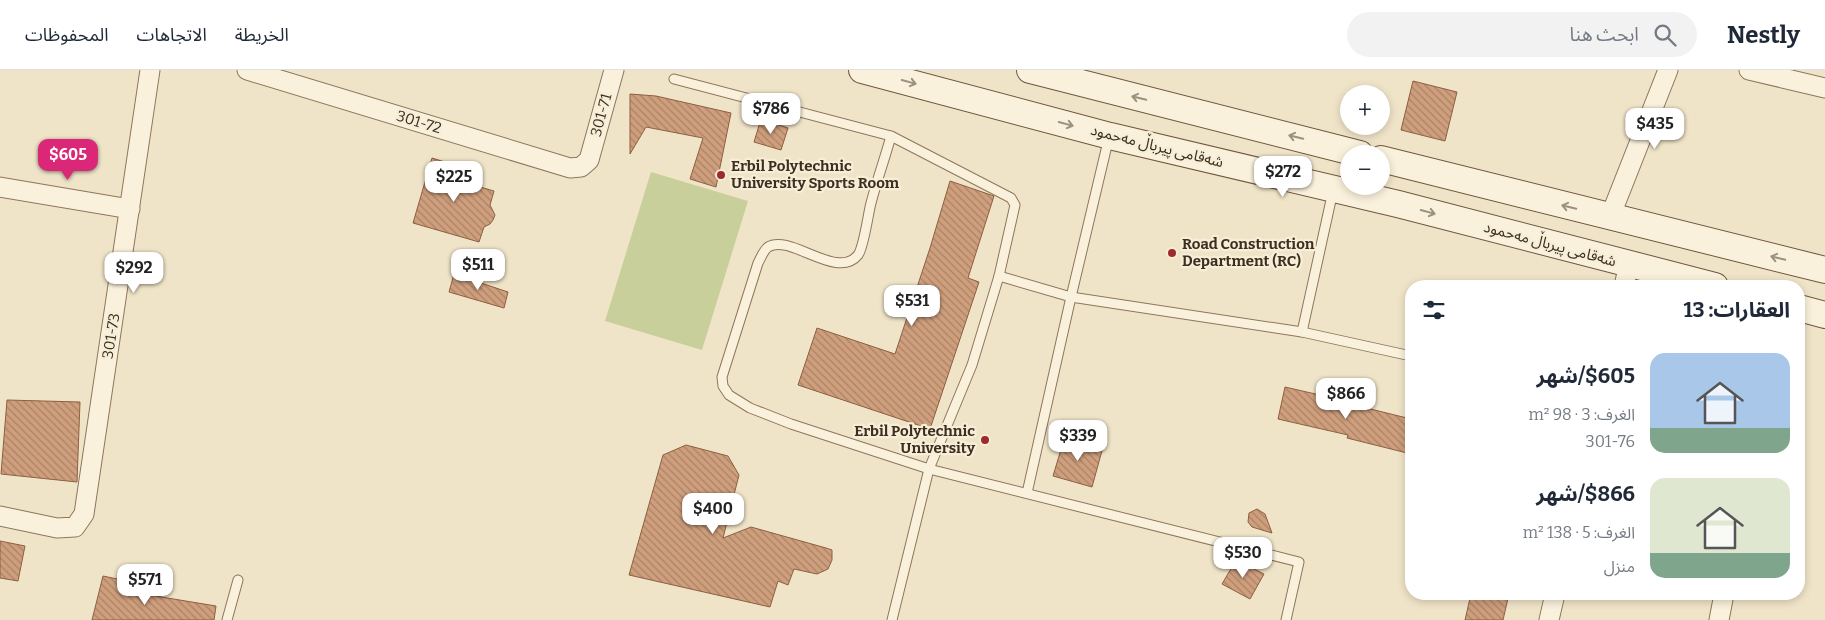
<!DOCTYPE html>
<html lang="ar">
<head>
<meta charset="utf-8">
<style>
	:root { --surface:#fff; --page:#f2f2f3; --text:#1f2937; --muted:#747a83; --line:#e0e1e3; --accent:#db2777 }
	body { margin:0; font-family:Bitter,"Noto Sans Arabic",serif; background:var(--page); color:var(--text); direction:rtl; height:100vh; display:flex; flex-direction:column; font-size:19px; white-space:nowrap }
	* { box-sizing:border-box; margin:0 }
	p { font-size:16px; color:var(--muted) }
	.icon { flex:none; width:28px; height:28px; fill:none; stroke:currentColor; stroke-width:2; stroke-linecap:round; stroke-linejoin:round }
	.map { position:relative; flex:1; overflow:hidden; direction:ltr }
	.panel { position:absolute; left:1405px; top:210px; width:400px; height:320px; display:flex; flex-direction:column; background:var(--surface); border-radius:20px; box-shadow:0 2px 8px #0003; direction:rtl }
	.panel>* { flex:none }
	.fabs { position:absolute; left:1340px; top:15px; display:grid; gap:10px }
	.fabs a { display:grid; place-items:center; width:50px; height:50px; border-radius:50%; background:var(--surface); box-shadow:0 2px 8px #0003; font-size:25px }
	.price { position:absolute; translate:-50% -42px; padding:0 11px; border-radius:10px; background:#fff; color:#222; font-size:16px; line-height:32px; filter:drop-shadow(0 1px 2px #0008) }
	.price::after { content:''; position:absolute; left:50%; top:30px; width:15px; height:11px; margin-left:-8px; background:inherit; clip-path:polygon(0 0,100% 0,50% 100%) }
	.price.on { background:var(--accent); color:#fff }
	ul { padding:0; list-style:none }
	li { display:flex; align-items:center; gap:15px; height:125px; padding:0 15px }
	li span { display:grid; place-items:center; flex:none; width:140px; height:100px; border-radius:15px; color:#555 }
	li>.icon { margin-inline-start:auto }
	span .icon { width:60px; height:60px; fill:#fffc; stroke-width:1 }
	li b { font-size:21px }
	h2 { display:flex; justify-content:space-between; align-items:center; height:60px; padding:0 15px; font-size:21px }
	header { display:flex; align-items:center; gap:30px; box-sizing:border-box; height:70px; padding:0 25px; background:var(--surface); border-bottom:1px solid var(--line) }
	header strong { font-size:24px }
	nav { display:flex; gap:28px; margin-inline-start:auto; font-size:18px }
	.search { width:350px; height:45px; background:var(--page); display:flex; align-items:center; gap:12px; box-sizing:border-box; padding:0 18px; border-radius:28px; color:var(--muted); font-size:19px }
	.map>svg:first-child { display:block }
</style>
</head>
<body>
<header>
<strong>Nestly</strong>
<div class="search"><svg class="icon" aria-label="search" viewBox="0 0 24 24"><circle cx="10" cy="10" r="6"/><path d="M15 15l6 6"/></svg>ابحث هنا</div>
<nav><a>الخريطة</a><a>الاتجاهات</a><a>المحفوظات</a></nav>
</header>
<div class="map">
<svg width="1825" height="550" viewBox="0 0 1825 550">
	<defs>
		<pattern id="building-back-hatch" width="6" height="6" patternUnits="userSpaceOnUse" patternTransform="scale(1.25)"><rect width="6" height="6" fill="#cf9f7d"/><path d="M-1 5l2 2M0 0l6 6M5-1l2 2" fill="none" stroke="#a98266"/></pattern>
	</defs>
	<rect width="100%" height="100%" fill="#f0e4c8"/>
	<path fill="#c9cf9b" d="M 651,102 L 748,131 L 702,280 L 605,251 Z"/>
	<g fill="url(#building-back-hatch)" stroke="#8d5f41">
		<path d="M 1413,11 L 1457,22 L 1445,71 L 1401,60 Z"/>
		<path d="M 630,24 L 656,26 L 731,43 L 716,117 L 690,109 L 703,68 L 646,57 L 630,84 Z"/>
		<path d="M 761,49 L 788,58 L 781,80 L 754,72 Z"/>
		<path d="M 432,88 L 467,99 L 463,112 L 494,121 L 490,135 L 495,145 L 493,150 L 490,154 L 484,157 L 479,172 L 413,153 Z"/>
		<path d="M 950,111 L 994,126 L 968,208 L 979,212 L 930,359 L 798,315 L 817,258 L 895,284 L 930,178 Z"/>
		<path d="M 454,204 L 508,222 L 504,238 L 449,222 Z"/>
		<path d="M 1285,317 L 1346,331 L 1346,333 L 1411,349 L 1411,365 L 1407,383 L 1347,368 L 1348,365 L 1278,349 Z"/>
		<path d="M 7,330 L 80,332 L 77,412 L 1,404 Z"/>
		<path d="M 1065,366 L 1103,377 L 1092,417 L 1053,406 Z"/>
		<path d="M 686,375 L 728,386 L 739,405 L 723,468 L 751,457 L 826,478 L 832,480 L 832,490 L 828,499 L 817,504 L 794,499 L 788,515 L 778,511 L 770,537 L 629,505 L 663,385 Z"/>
		<path d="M 1257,439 L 1265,444 L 1272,463 L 1252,457 L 1248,452 L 1249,443 Z"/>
		<path d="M 0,471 L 25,476 L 18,511 L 0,508 Z"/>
		<path d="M 1236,490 L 1264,504 L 1250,529 L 1222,514 Z"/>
		<path d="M 103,506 L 127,511 L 125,521 L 216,536 L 214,550 L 92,550 Z"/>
		<path d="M 1471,524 L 1509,524 L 1503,550 L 1465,550 Z"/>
	</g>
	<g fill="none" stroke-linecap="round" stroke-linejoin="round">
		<defs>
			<g id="lane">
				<path d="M 674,9 L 891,66"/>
				<path d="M 1333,121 L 1302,262 L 1411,286"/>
				<path d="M 1027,423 L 1071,227 L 1109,67"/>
				<path d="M 227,550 L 238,510"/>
				<path d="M 892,550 L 929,399 L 972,295 L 999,206"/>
				<path d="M 1286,550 L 1299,492 L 929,399 L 791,354 L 750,338 L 729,325 L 723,316 L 722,307 L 758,193 C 761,188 763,181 768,177 C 790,163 837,211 858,185 C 864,177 868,144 871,133 C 877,110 885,88 891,66 L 1011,128 L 1015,135 L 999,206 L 1071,227 L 1302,262"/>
			</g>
			<g id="street">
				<path d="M 247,0 L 570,98 L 581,97 L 589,90 L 614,0"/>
				<path d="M 1749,0 L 1825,18"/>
				<path d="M 0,117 L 130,139"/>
				<path d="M 1610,147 L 1668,0"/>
				<path d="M 1624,216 L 1629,194"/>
				<path d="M 0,446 L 57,458 L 75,457 L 84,444 L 150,0"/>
				<path d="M 1549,550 L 1555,524"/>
				<path d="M 1719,550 L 1724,524"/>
			</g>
			<g id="secondary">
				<path d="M 862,0 L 1110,66 L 1398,134 L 1715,216"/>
				<path d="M 1030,0 L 1360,84"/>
				<path d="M 1381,89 L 1825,200"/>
				<path d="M 1799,238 L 1825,245"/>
			</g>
		</defs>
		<use href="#lane" stroke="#8d765c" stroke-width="11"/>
		<use href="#street" stroke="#8d765c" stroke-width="21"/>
		<use href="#secondary" stroke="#6f573f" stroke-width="28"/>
		<use href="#lane" stroke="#faf1dc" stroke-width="9"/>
		<use href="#street" stroke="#faf1dc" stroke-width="19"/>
		<use href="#secondary" stroke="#faf1dc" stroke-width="26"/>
	</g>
	<defs><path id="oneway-shaft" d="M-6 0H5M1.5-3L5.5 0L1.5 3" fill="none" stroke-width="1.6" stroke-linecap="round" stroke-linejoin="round" transform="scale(1.25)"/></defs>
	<g stroke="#9c907e">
		<use href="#oneway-shaft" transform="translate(909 12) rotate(15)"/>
		<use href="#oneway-shaft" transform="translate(1139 28) rotate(-166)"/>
		<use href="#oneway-shaft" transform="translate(1066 54) rotate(15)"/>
		<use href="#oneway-shaft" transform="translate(1296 67) rotate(-166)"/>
		<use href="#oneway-shaft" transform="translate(1569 137) rotate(-166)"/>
		<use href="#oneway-shaft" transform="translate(1428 142) rotate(15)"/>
		<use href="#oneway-shaft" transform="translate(1778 188) rotate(-166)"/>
	</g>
	<g fill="#9e2a2b" stroke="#f7eed8" stroke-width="2">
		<circle cx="721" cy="105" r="5"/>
		<circle cx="1172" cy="183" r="5"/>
		<circle cx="985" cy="370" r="5"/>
	</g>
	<g text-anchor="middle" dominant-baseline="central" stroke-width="4.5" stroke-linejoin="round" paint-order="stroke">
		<g font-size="15" fill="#3d2e20" stroke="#f7eed8">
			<text transform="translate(601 45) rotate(-75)">301-71</text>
			<text transform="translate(419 52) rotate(17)">301-72</text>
			<text transform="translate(1157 76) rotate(14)">شەقامی پیرباڵ مەحمود</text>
			<text transform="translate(1550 174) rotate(15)">شەقامی پیرباڵ مەحمود</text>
			<text transform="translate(111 266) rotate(-81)">301-73</text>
		</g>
		<g font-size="15" font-weight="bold" fill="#3d2e20" stroke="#f7eed8" text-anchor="start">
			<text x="731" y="96">Erbil Polytechnic<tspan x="731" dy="17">University Sports Room</tspan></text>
			<text x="1182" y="174">Road Construction<tspan x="1182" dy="17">Department (RC)</tspan></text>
			<text x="975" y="361" text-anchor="end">Erbil Polytechnic<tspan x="975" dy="17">University</tspan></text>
		</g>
	</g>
</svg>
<div class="fabs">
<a>+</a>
<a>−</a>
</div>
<b class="price" style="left:771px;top:65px">$786</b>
<b class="price" style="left:1655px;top:80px">$435</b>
<b class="price on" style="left:68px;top:111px">$605</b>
<b class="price" style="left:1283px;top:128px">$272</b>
<b class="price" style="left:454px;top:133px">$225</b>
<b class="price" style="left:478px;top:221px">$511</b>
<b class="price" style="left:134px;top:224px">$292</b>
<b class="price" style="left:912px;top:257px">$531</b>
<b class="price" style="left:1346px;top:350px">$866</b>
<b class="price" style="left:1078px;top:392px">$339</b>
<b class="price" style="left:713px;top:465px">$400</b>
<b class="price" style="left:1243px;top:509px">$530</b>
<b class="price" style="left:145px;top:536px">$571</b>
<section class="panel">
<h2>العقارات: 13<svg class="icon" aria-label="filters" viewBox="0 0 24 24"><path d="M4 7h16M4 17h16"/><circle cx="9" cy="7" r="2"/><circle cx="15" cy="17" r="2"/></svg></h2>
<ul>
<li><span style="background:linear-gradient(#a9c7e8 75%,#7fa58c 0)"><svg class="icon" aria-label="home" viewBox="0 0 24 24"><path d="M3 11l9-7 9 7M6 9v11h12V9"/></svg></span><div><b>$605/شهر</b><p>الغرف: 3 · 98 m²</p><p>301-76</p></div></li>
<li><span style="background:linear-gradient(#dfe7d0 75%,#7fa58c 0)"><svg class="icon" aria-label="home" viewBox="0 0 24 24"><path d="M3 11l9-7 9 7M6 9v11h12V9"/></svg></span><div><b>$866/شهر</b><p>الغرف: 5 · 138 m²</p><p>منزل</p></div></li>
</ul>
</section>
</div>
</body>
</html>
